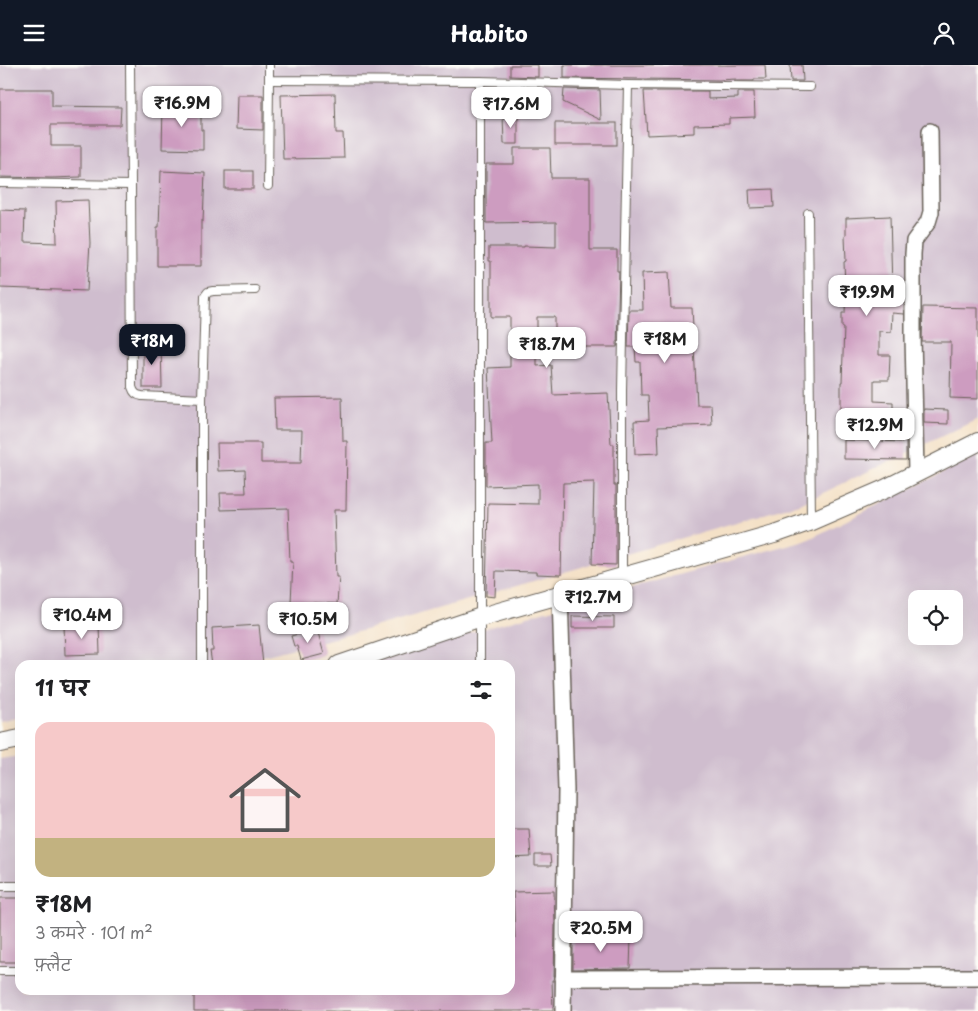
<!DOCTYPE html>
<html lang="hi">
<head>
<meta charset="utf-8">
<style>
	:root { --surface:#fff; --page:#f6f6f6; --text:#202124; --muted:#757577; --line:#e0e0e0; --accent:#111827 }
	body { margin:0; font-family:"Playpen Sans","Playpen Sans Deva",sans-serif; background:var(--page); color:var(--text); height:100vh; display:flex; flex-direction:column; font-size:19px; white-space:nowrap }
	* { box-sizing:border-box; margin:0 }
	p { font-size:16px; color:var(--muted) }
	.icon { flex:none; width:28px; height:28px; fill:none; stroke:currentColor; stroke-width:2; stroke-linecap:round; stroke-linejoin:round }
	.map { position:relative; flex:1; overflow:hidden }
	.panel { position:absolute; left:15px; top:595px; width:500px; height:335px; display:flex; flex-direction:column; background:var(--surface); border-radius:15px; box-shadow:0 5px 20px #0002 }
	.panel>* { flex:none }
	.tools { position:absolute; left:908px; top:525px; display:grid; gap:10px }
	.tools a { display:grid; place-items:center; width:55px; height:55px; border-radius:10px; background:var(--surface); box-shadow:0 5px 20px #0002; font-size:25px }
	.price { position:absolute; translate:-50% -42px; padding:0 11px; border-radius:10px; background:#fff; color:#222; font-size:16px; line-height:32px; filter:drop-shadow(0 1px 2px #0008) }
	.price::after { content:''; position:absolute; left:50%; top:30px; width:15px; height:11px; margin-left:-8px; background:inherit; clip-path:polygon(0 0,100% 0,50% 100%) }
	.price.current { background:var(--accent); color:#fff }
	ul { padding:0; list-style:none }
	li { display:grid; align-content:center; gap:10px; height:265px; padding:0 20px }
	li+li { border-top:1px solid var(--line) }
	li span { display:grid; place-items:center; height:155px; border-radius:15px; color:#555 }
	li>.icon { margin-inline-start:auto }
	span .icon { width:90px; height:90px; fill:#fffc; stroke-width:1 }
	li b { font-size:21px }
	h2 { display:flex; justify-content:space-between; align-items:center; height:60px; padding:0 20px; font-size:21px }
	header { display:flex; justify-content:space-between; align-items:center; height:65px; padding:0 20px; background:var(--accent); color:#fff; font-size:22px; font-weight:700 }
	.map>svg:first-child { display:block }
</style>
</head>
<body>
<header><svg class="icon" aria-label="menu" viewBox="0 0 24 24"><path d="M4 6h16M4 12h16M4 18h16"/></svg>Habito<svg class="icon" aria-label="person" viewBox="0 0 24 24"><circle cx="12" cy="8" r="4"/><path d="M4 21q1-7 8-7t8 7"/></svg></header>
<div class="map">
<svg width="978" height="946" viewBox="0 0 978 946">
	<rect width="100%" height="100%" fill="#fdfcf7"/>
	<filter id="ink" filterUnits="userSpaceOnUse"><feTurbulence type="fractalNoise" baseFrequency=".02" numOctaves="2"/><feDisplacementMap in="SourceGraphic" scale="10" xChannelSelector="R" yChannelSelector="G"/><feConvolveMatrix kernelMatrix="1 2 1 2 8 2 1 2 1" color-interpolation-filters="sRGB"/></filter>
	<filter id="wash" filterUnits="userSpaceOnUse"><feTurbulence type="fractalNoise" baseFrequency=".0096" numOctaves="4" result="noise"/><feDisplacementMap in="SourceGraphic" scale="20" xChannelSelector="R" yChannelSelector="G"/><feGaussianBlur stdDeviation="1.12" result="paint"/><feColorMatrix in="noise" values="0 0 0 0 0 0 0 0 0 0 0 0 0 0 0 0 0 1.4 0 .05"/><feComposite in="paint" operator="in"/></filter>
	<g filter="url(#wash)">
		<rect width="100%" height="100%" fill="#f4e1c7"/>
		<g fill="#cfbdce" fill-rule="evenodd">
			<path d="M 0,0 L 978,0 L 978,354 L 802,438 L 354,568 L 227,600 L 20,600 L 20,652 L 0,657 Z"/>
			<path d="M 978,390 L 978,946 L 0,946 L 0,694 L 20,691 L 20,925 L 510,925 L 510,600 L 358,600 L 528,551 L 809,474 ZM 916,534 L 954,534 L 954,571 L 916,571 Z"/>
		</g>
		<g id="blocks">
			<g fill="#cd9cc0">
				<path d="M 510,0 L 538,0 L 538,12 L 510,11 Z"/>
				<path d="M 564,0 L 765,0 L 766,14 L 754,14 L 754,16 L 737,16 L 737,14 L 719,15 L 564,13 Z"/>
				<path d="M 790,0 L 802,0 L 803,16 L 791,16 Z"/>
				<path d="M 0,24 L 52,24 L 52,41 L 121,42 L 120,60 L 51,60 L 51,81 L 81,81 L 81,112 L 51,113 L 0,112 Z"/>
				<path d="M 564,24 L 600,25 L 601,55 L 563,37 Z"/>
				<path d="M 644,26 L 708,26 L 708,34 L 738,33 L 738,27 L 754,27 L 755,52 L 729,53 L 729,59 L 694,60 L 694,68 L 647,70 Z"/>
				<path d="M 335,29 L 336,68 L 343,68 L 344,93 L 283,94 L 281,30 Z"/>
				<path d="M 237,30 L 263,30 L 263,65 L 236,64 Z"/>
				<path d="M 163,40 L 201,40 L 201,65 L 203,65 L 203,85 L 162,84 Z"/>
				<path d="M 503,50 L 518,50 L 518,79 L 504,79 Z"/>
				<rect x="555" y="58" width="62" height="22"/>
				<path d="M 514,83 L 550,83 L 551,113 L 590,113 L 590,185 L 617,185 L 617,206 L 619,206 L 617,282 L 582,282 L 582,281 L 555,280 L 555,252 L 537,252 L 537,301 L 551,300 L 553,330 L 608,328 L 611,379 L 614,379 L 614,420 L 616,420 L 616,500 L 592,499 L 594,417 L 563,418 L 561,510 L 536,509 L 536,507 L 496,506 L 495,532 L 486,531 L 488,438 L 538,439 L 538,419 L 486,421 L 486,378 L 492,378 L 488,303 L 510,302 L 510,252 L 491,252 L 491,196 L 489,196 L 489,182 L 524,182 L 524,181 L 556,182 L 556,157 L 486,158 L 486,99 L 514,99 Z"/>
				<path d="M 161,106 L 205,108 L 203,156 L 201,156 L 201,201 L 157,201 L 157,162 L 159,162 Z"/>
				<rect x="225" y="106" width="28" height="18"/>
				<path d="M 773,124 L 774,142 L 750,143 L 749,125 Z"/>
				<path d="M 88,135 L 90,178 L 87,226 L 0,223 L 0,145 L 25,146 L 24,177 L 57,178 L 56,136 Z"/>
				<path d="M 890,151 L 892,222 L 904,223 L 904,249 L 892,248 L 891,267 L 879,266 L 879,290 L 890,290 L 889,315 L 874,315 L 874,336 L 893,337 L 893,355 L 841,355 L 841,317 L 842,317 L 844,262 L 842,262 L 842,248 L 845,248 L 846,220 L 845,220 L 844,197 L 846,196 L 845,171 L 846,171 L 846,153 Z"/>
				<path d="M 669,207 L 671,243 L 692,243 L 697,340 L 711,340 L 712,360 L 658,362 L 659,388 L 635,389 L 634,356 L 649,355 L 648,330 L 641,330 L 640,297 L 636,297 L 635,282 L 628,282 L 629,245 L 643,245 L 642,208 Z"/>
				<path d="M 923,242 L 978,243 L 978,334 L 950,333 L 951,277 L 922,277 Z"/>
				<path d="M 143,279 L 161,279 L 162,323 L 143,323 Z"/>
				<path d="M 342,332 L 343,376 L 347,376 L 346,445 L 334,445 L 336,512 L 339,512 L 337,539 L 291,537 L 293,497 L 290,497 L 288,443 L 221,445 L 220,428 L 246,428 L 245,405 L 218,406 L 217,378 L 261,378 L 261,398 L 301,398 L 302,365 L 275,365 L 274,333 Z"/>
				<path d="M 924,344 L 948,345 L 948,359 L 924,358 Z"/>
				<path d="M 844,375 L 906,377 L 906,395 L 844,394 Z"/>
				<path d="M 572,551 L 614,552 L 614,563 L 572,563 Z"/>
				<path d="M 99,559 L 100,589 L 65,590 L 64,560 Z"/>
				<path d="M 259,560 L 263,600 L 212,600 L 210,586 L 213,586 L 212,563 Z"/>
				<path d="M 317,564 L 324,589 L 301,595 L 297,581 L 294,581 L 291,571 Z"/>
				<path d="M 510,764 L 529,764 L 531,792 L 510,793 Z"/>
				<path d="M 535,790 L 550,790 L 551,801 L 535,801 Z"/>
				<path d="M 554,826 L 555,860 L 554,915 L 552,915 L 553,946 L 194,946 L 194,926 L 296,925 L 510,925 L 510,873 L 515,873 L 513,827 Z"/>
				<rect x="0" y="833" width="20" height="64"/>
				<path d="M 573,873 L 631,874 L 630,903 L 573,904 Z"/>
			</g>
		</g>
	</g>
	<g filter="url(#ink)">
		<use href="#blocks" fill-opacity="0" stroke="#686158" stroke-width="1"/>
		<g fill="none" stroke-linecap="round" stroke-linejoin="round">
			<defs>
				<g id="service">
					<path d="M 130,0 L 131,120 L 132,322 C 134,328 136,330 142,331 L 202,334 L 202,600"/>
					<path d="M 269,0 L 269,15 L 480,16 L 628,20 L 810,22"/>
					<path d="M 480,16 L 480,600"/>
					<path d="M 0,118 L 131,120"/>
					<path d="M 268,121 L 269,15"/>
					<path d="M 808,148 L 811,456"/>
					<path d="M 202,334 L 205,231 L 208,227 L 213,226 L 255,225"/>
					<path d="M 622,512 L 622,325 L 628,20"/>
					<path d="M 0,821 L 20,821"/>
					<path d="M 0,906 L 20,906"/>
				</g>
				<g id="minor">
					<path d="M 916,408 L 913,271 L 913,189 L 914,176 L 928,157 L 931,147 L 930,66"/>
					<path d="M 560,529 L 566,725 L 563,946"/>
					<path d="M 563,913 L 978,912"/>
				</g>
				<g id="tertiary">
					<path d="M 339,600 L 481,552 L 774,469 L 811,456 L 885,424 L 978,377"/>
					<path d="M 0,678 L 20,674"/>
				</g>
			</defs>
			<use href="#service" stroke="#686158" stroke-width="10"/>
			<use href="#minor" stroke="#686158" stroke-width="18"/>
			<use href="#tertiary" stroke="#686158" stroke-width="20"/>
			<use href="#service" stroke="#fff" stroke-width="8"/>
			<use href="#minor" stroke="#fff" stroke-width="15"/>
			<use href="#tertiary" stroke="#fff" stroke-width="18"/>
		</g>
	</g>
</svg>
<div class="tools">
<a><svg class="icon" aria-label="locate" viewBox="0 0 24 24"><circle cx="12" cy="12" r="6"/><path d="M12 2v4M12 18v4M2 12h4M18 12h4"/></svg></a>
</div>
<b class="price" style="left:182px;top:63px">₹16.9M</b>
<b class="price" style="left:511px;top:64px">₹17.6M</b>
<b class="price" style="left:867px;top:252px">₹19.9M</b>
<b class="price" style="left:665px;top:299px">₹18M</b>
<b class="price current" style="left:152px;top:301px">₹18M</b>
<b class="price" style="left:547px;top:304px">₹18.7M</b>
<b class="price" style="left:875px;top:385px">₹12.9M</b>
<b class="price" style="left:593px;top:557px">₹12.7M</b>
<b class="price" style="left:82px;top:575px">₹10.4M</b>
<b class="price" style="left:308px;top:579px">₹10.5M</b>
<b class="price" style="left:601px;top:888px">₹20.5M</b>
<section class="panel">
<h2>11 घर<svg class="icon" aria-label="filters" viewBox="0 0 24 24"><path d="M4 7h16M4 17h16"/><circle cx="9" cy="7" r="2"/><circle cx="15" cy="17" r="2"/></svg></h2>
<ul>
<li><span style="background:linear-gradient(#f6c9c9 75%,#c2b280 0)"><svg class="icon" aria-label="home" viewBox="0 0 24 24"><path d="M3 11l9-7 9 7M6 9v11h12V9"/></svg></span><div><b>₹18M</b><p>3 कमरे · 101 m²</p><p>फ़्लैट</p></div></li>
</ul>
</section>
</div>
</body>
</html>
